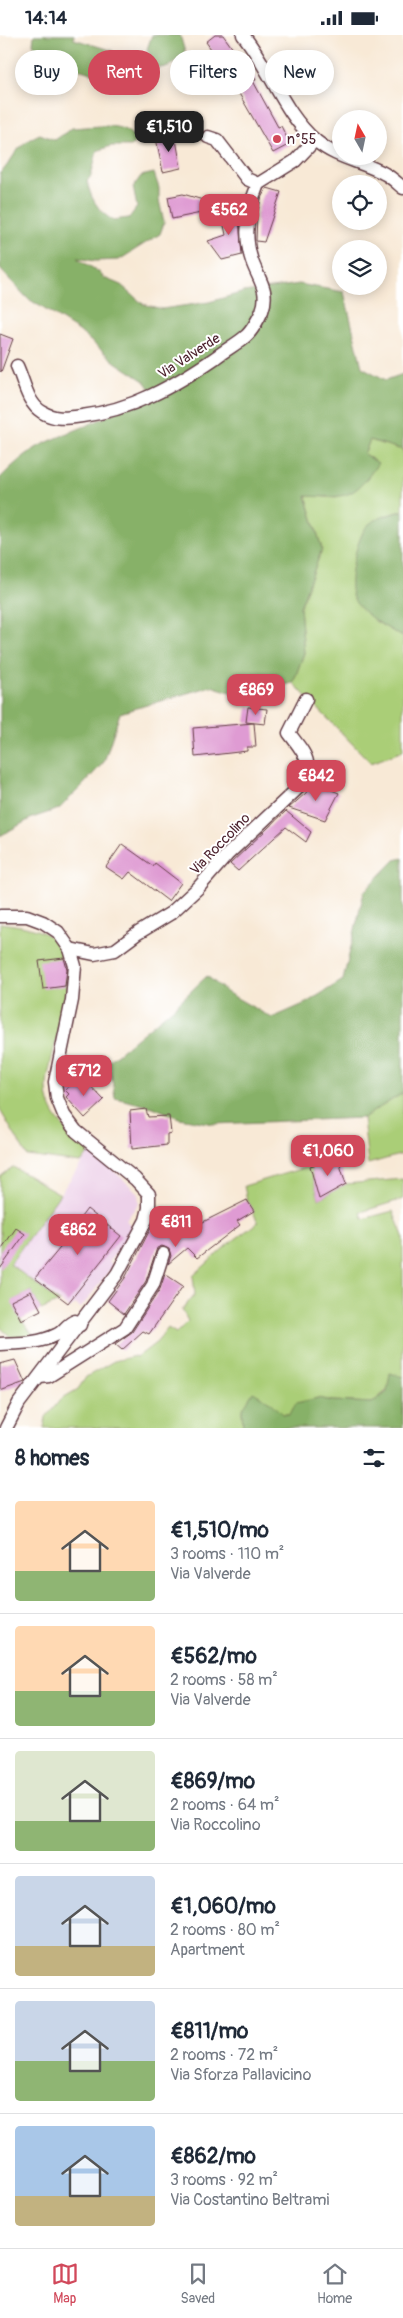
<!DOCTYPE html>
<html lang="en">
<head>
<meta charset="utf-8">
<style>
	:root { --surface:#fff; --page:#f6f6f7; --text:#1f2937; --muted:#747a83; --line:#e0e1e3; --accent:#d1495b }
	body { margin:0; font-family:Pangolin,sans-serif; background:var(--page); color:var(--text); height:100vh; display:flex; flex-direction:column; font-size:19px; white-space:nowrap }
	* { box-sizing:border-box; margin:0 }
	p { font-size:16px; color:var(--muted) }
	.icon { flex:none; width:28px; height:28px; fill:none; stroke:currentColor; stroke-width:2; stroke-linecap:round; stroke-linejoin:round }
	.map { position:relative; height:1393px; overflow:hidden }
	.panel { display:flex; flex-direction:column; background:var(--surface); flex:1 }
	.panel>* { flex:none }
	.banner { position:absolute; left:15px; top:15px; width:374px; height:45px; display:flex; gap:10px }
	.needle { width:32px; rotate:351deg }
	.fabs { position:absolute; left:332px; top:75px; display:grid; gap:10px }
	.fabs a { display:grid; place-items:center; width:55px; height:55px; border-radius:50%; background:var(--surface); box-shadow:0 2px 12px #0003; font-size:25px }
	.price { position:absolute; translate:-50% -42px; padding:0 11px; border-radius:10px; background:var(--accent); color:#fff; font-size:16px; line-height:32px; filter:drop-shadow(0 1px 2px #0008) }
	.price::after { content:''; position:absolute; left:50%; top:30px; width:15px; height:11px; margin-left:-8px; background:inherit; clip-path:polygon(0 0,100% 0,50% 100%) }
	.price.active { background:#222; color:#fff }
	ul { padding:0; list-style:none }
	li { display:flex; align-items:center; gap:15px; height:125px; padding:0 15px }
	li+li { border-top:1px solid var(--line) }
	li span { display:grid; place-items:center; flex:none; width:140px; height:100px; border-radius:5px; color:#555 }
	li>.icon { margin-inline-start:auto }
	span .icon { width:60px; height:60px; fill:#fffc; stroke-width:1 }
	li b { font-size:21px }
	h2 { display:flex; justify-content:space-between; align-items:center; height:60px; padding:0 15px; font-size:21px }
	.pill { padding:0 18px; border-radius:22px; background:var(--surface); box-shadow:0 2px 12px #0003; font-size:18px; line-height:45px }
	.pill.active { background:var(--accent); color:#fff }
	.status { display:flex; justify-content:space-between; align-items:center; height:35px; padding:0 25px; background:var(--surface); direction:ltr }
	.status svg { height:14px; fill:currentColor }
	.dock { display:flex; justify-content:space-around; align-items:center; height:70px; border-top:1px solid var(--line); background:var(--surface); font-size:14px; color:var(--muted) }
	.dock a { display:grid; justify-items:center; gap:2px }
	.dock .active { color:var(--accent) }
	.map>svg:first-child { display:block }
</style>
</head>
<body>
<div class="status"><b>14:14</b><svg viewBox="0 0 49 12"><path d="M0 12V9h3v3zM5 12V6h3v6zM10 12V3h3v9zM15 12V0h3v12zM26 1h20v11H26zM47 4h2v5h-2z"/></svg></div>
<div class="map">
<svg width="403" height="1393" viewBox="0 0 403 1393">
	<rect width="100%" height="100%" fill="#fff"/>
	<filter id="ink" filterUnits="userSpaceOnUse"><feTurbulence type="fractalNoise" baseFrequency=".02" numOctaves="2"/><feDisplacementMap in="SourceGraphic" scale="10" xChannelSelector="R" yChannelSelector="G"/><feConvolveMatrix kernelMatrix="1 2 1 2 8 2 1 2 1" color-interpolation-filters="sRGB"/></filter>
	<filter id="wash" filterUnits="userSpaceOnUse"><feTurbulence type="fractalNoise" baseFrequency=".0096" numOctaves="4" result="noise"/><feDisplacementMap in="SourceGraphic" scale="20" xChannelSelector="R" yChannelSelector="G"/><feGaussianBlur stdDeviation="1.12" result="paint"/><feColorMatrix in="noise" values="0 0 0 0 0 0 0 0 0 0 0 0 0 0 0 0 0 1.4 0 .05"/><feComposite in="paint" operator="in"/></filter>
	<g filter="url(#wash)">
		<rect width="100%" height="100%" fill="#f8e9d6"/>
		<path fill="#edd1e9" d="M 91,1115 L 138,1158 L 139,1168 L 126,1185 L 130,1190 L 131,1201 L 109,1226 L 113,1231 L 81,1273 L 75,1269 L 70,1274 L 10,1229 Z"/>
		<g fill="#aace77" stroke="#7a7651">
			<path d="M 370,405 L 403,415 L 403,476 L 387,480 L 375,586 L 403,602 L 403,716 L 371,728 L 293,648 L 304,618 L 300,573 L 322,514 L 306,460 L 336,463 L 377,428 L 364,419 Z"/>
			<path d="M 0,888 C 15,890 43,893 54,905 C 83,935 60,987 52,1022 C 49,1036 45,1049 48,1063 C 53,1087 73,1101 91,1115 L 81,1128 L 27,1121 L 0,1075 Z"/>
			<path d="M 403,1058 L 403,1119 L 368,1129 L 363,1083 Z"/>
			<path d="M 310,1131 L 319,1164 L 346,1149 L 403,1144 L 403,1164 L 361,1177 L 363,1184 L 393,1176 L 403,1201 L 403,1342 L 372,1368 L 333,1366 L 317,1363 L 290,1379 L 283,1379 L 272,1368 L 242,1375 L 243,1393 L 44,1393 L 46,1382 L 61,1364 L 78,1354 L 86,1342 L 114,1326 L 135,1321 L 136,1323 L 157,1307 L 168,1293 L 176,1298 L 188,1286 L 182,1275 L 195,1259 L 193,1241 L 226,1211 L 258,1187 L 247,1165 L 244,1151 Z"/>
			<path d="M 13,1132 L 60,1159 L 10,1229 L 59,1267 L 41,1275 L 31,1256 L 12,1266 L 21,1285 L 33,1300 L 14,1305 L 0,1292 L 0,1142 Z"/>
		</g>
		<g fill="#87b168" stroke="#68684a">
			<path d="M 34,0 L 74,0 L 74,4 L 113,16 L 119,33 L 95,39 L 46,25 L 33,9 Z"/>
			<path d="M 152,0 L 180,0 L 185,17 L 169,32 L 157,33 L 147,14 Z"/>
			<path d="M 100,91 C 116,91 128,92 137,106 L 130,111 L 111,111 L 97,116 L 91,141 L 87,146 C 91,164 97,174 112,185 L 129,183 L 137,172 L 133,152 L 141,141 L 154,138 L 159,153 L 159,165 L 164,188 L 160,199 L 119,225 L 95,226 L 77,223 L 99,237 L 104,243 L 121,250 L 143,269 L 162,274 L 209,267 L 244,257 L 299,249 L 344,257 L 362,332 L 386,345 L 403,339 L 403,415 L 370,405 L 364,419 L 378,428 C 354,464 347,463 306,461 L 322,514 L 300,572 L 304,618 L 293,648 L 240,660 L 211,651 L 120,678 L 104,727 L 83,750 L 59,774 L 32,783 L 0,801 L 0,443 C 13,430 27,417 43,409 C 80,392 118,381 150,354 L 144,346 L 115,327 L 79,296 L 27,263 L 0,234 L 0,139 C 16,121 16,109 40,99 L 55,105 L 72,93 Z"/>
			<path d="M 403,476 L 403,602 C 387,593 363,580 354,565 C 345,551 357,502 367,491 C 376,482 392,479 403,476 Z"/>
			<path d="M 403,823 L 403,1058 L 363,1083 L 214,1089 L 179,1083 L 153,1072 L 115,1063 L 109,1026 L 173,973 L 207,941 L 228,958 L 272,983 L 306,968 L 343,945 L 364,857 L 395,825 Z"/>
			<path d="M 390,1338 L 403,1342 L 403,1393 L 243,1393 L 242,1375 L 253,1357 L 272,1368 L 283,1379 L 290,1379 L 296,1368 L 318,1363 L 333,1366 L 372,1368 L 387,1357 Z"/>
		</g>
		<g id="blocks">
			<g fill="#df9bd3">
				<path d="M 215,0 L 223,0 L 244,29 L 247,28 L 256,45 L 253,46 L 278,92 L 281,91 L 290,109 L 273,118 L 237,55 L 236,56 L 227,39 L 228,38 L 206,7 Z"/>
				<path d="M 308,19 L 325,50 L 307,59 L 290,28 Z"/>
				<path d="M 175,99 L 181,133 L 163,137 L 156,103 Z"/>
				<path d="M 267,153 L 281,157 L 264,207 L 256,206 L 257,179 L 262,161 Z"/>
				<path d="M 183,159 L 203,165 L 201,178 L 172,184 L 168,162 Z"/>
				<path d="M 238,172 L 242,220 L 222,225 L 208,206 L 226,200 L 221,176 Z"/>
				<path d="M 0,299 L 13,304 L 1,337 L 0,336 Z"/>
				<path d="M 248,672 L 267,674 L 265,689 L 246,687 Z"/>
				<path d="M 254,688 L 256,712 L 247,712 L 247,716 L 195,722 L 193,693 Z"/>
				<path d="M 311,747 L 339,758 L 325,785 L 289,773 L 306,758 Z"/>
				<path d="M 286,776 L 311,797 L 306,807 L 286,792 L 238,836 L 230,829 Z"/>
				<path d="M 122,809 L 153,831 L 155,828 L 181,848 L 168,866 L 130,837 L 124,844 L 106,832 Z"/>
				<path d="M 64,923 L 67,934 L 65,951 L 43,954 L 39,926 Z"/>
				<path d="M 81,1041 L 104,1065 L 85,1083 L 66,1062 L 69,1059 L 65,1055 Z"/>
				<path d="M 146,1074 L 148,1082 L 169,1081 L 171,1098 L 167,1099 L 167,1110 L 132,1114 L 130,1076 Z"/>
				<path d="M 338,1123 L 346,1149 L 319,1164 L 310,1131 Z"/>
				<path d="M 247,1165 L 254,1176 L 237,1186 L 240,1190 L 197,1223 L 187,1213 L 168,1229 L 171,1221 L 169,1214 L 162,1211 L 157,1213 L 146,1246 L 124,1279 L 108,1266 L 125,1243 L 153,1189 L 162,1181 L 175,1196 L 184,1190 L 187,1195 Z"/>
				<path d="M 87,1174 L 121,1201 L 68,1268 L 35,1243 L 74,1196 L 72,1194 Z"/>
				<path d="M 16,1193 L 25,1199 L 0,1234 L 0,1216 Z"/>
				<path d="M 165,1239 L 183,1251 L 149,1299 L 143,1296 L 122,1315 L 115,1309 L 132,1297 L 160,1254 Z"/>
				<path d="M 31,1256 L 41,1275 L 21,1285 L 11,1266 Z"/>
				<path d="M 15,1325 L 25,1347 L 0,1356 L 0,1329 Z"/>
			</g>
		</g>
	</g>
	<g filter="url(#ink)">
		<use href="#blocks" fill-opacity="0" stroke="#643d45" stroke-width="1"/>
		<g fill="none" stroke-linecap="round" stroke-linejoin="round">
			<defs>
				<g id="street">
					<path d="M 243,0 C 270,33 283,78 316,106 C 337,124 362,126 385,139 C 391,142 397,148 403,153"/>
					<path d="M 208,102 L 217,105 L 247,144 L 258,149 L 295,126 L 315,105"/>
					<path d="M 17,331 C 24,346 27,368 42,377 C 55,385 67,383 82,381 C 132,375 174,351 215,323 C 225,315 237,309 246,301 C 252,296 259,283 262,276 C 270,255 258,244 252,226 C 243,200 248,173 258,149"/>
					<path d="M 0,881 L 27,881 L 43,887 L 58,897 L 70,914 L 75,931 L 72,965 L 55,1047 L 57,1063 L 64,1080 L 76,1096 L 135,1144 L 149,1159 L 149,1173 L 146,1185 L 117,1239 L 19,1368 L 6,1393"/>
					<path d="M 70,914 L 94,919 L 115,915 L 138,898 L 171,878 L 198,853 L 227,820 L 296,755 C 316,729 307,722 289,698 L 306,664"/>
					<path d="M 0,1309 C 19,1308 38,1309 56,1300 C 64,1297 66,1289 75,1286 L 80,1290"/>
					<path d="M 40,1342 L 49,1341 L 125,1293 L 153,1250 L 163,1219"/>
				</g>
			</defs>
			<use href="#street" stroke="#643d45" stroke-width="15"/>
			<use href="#street" stroke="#fff" stroke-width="12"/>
		</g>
	</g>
	<circle fill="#d1495b" stroke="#fff" stroke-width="2" cx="277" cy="104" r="5"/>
	<g text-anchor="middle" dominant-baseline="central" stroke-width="4" stroke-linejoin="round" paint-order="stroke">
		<g font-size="14" fill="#4a1f2b" stroke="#fff" text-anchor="start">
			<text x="287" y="104">n°55</text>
		</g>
		<g font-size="14" fill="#4a1f2b" stroke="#fff">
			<text transform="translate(189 321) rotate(-33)">Via Valverde</text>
			<text transform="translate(220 809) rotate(-46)">Via Roccolino</text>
		</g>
	</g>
</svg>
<div class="fabs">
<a><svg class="needle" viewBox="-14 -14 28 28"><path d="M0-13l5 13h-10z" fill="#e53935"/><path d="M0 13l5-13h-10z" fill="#747a83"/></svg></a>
<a><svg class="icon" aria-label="locate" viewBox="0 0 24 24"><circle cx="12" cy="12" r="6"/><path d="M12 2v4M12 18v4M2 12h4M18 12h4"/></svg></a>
<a><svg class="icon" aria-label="layers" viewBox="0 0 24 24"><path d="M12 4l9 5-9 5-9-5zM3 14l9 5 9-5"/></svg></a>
</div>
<b class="price active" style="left:169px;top:118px">€1,510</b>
<b class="price" style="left:229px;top:201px">€562</b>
<b class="price" style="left:256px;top:681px">€869</b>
<b class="price" style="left:316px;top:767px">€842</b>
<b class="price" style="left:84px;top:1062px">€712</b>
<b class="price" style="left:328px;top:1142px">€1,060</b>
<b class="price" style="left:176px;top:1213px">€811</b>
<b class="price" style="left:78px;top:1221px">€862</b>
<div class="banner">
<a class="pill">Buy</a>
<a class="pill active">Rent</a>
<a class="pill">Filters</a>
<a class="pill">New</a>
</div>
</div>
<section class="panel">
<h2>8 homes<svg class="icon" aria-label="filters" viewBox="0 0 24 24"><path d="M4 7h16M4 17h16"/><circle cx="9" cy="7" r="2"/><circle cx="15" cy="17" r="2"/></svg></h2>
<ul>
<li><span style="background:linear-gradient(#ffd9b3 70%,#8fb573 0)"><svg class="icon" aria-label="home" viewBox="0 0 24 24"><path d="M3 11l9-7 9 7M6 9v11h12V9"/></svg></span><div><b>€1,510/mo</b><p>3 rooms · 110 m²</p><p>Via Valverde</p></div></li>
<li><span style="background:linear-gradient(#ffd9b3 65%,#8fb573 0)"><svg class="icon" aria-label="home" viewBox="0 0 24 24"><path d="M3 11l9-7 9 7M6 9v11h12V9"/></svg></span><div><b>€562/mo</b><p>2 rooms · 58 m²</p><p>Via Valverde</p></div></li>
<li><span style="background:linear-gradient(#dfe7d0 70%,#8fb573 0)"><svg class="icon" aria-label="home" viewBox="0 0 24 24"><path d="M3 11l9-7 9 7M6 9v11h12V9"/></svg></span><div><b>€869/mo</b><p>2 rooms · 64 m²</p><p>Via Roccolino</p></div></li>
<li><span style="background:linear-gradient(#c9d6e8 70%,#c2b280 0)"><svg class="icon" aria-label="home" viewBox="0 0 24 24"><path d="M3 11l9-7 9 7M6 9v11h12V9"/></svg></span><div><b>€1,060/mo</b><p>2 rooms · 80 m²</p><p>Apartment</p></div></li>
<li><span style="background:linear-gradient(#c9d6e8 60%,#8fb573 0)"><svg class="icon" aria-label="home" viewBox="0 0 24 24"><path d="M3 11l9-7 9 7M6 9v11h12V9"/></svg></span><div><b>€811/mo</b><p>2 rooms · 72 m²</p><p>Via Sforza Pallavicino</p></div></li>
<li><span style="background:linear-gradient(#a9c7e8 70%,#c2b280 0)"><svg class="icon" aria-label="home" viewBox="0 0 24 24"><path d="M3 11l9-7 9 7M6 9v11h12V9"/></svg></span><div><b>€862/mo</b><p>3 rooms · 92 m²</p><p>Via Costantino Beltrami</p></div></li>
</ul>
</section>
<nav class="dock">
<a class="active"><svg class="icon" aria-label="map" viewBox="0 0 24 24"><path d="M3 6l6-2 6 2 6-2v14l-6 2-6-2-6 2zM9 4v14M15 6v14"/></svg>Map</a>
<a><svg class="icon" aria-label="saved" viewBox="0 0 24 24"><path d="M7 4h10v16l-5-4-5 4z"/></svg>Saved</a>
<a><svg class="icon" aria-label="home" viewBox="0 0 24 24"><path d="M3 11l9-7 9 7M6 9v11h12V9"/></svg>Home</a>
</nav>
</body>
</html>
